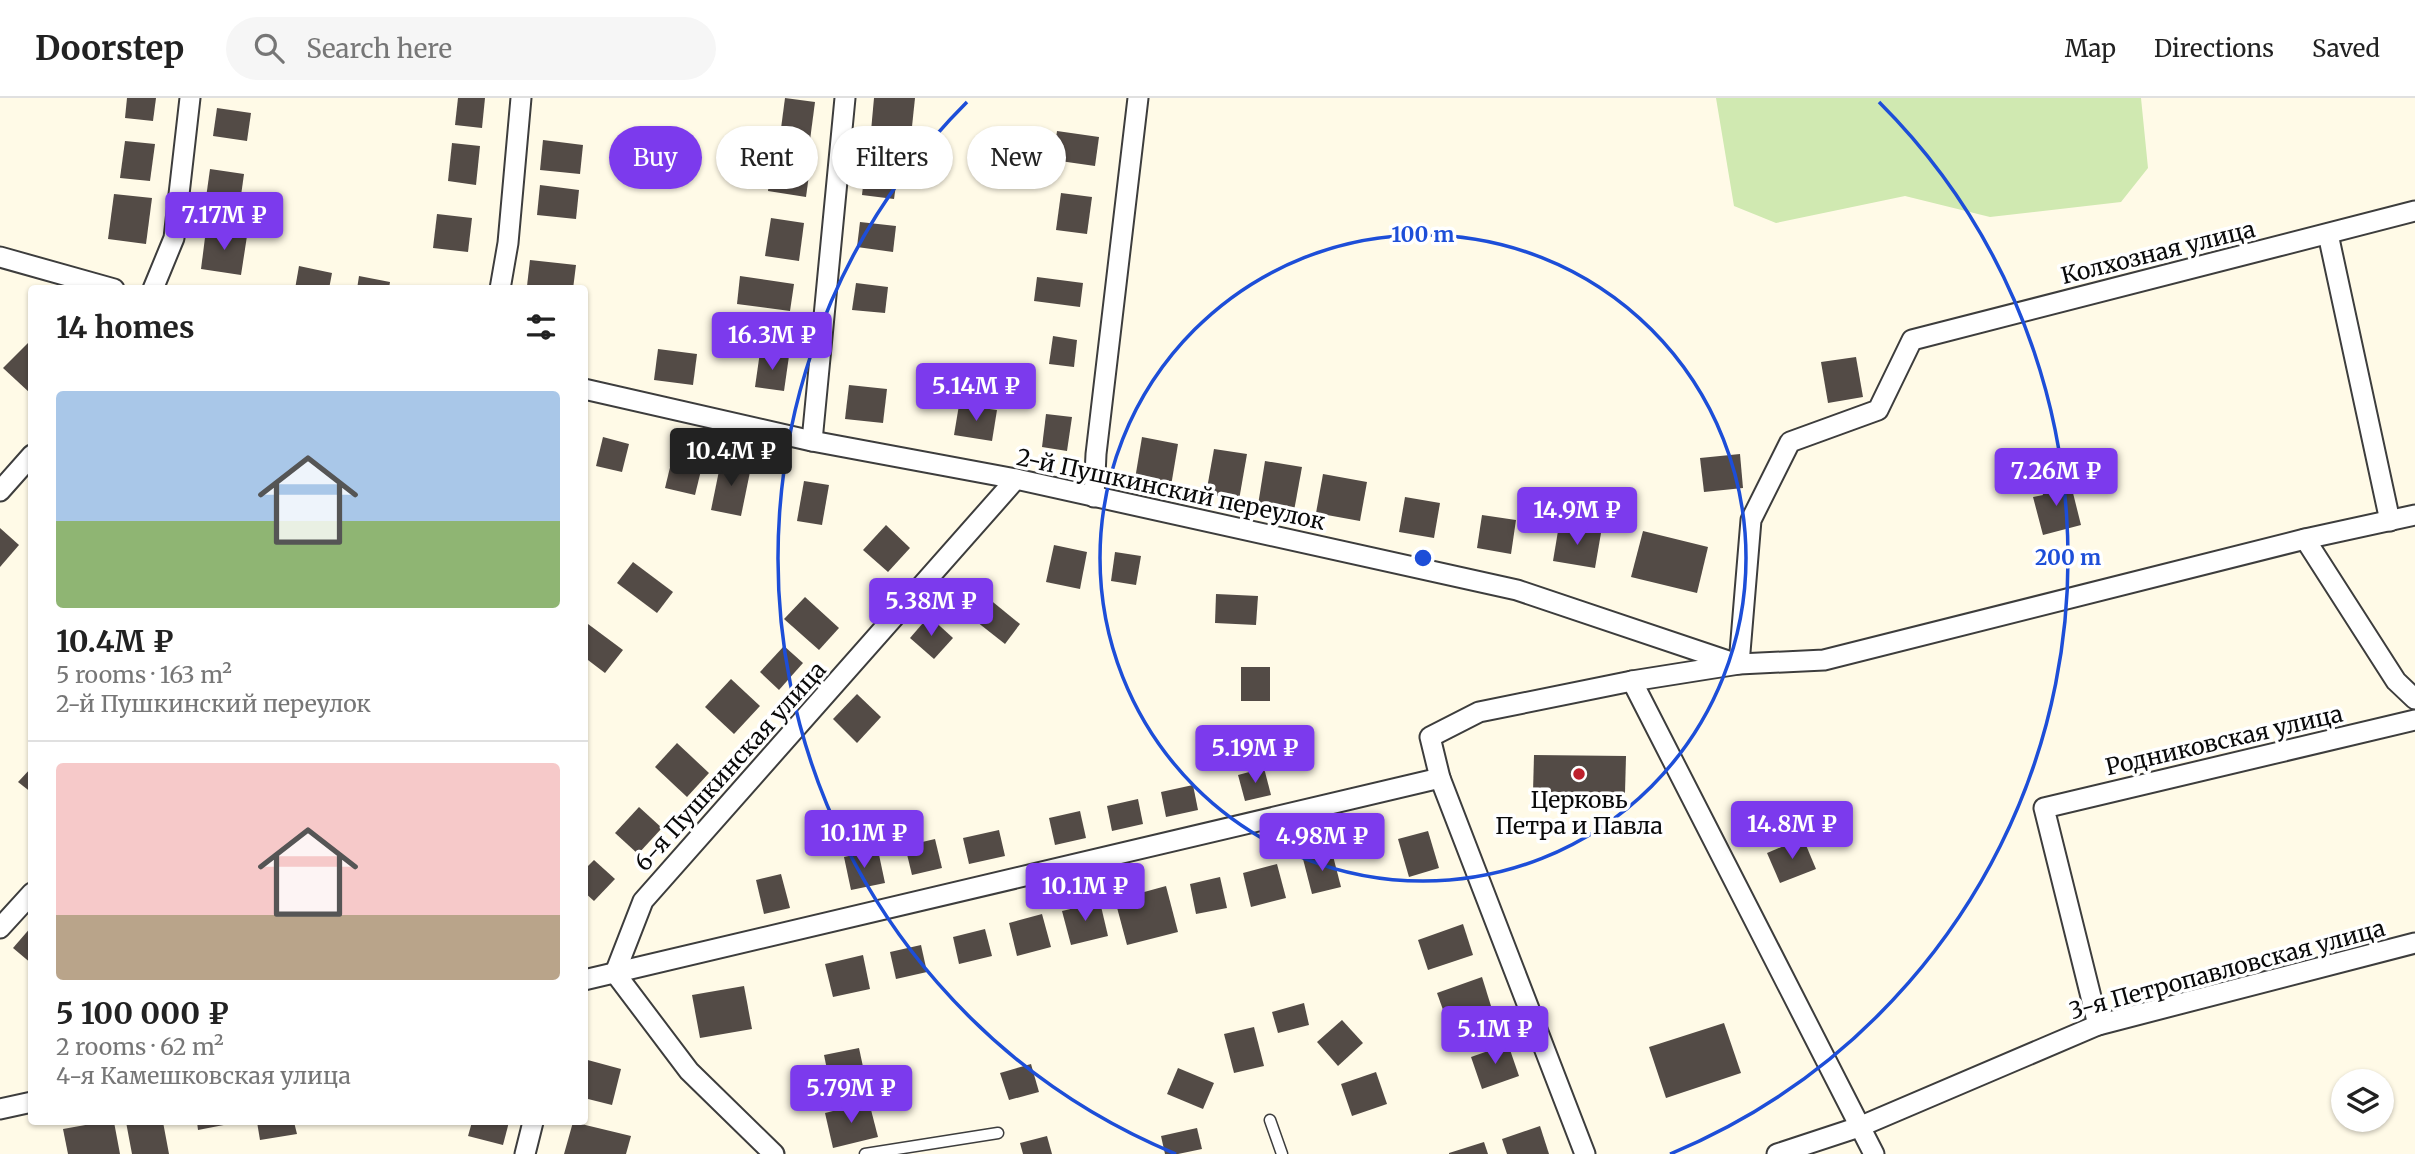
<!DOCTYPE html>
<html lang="en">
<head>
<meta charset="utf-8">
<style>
	:root { --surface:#fff; --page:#f6f6f6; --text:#222; --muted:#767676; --line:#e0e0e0; --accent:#7c3aed }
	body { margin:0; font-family:Merriweather,serif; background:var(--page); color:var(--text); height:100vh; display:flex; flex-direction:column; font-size:26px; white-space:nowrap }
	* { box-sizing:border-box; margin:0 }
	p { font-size:23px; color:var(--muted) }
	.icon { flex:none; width:38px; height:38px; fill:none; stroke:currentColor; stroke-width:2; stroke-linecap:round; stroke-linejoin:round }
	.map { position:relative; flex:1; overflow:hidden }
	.drawer { position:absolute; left:28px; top:187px; width:560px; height:840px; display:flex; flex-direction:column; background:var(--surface); border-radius:7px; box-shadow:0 2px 5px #0004 }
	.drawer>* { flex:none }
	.hud { position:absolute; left:609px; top:28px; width:665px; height:63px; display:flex; gap:14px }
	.buttons { position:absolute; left:2331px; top:971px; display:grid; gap:14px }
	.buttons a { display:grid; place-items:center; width:63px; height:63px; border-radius:50%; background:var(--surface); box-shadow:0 2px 5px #0004; font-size:35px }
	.price { position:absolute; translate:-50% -60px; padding:0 16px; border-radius:7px; background:var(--accent); color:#fff; font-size:23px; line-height:46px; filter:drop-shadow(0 2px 4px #0008) }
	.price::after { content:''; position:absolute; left:50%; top:42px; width:21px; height:16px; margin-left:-10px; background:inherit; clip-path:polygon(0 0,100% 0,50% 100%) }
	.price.active { background:#222; color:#fff }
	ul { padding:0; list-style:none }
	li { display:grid; align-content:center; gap:14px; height:371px; padding:0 28px }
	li+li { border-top:2px solid var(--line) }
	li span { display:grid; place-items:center; height:217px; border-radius:7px; color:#555 }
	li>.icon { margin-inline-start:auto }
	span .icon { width:126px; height:126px; fill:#fffc; stroke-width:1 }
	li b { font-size:30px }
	h2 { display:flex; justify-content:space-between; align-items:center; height:84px; padding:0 28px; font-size:30px }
	.pill { padding:0 24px; border-radius:32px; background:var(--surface); box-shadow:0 2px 5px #0004; font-size:24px; line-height:63px }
	.pill.active { background:var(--accent); color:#fff }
	header { display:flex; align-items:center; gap:42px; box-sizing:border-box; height:98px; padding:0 35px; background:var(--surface); border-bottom:2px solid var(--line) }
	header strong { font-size:33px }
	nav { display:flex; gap:38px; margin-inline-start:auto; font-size:24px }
	.search { width:490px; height:63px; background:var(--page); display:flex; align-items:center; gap:18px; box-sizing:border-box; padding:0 24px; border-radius:38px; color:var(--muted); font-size:26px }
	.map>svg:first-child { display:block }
</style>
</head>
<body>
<header>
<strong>Doorstep</strong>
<div class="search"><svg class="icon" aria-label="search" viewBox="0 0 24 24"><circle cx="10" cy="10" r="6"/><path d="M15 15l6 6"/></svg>Search here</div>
<nav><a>Map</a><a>Directions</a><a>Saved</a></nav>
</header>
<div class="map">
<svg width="2415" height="1056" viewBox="0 0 2415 1056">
	<rect width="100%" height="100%" fill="#fffae7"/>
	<path fill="#d0e9b1" d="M 1716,0 L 2141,0 L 2148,70 L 2121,104 L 1990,119 L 1905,98 L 1776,125 L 1734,108 Z"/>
	<g fill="#534b46">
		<path d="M 127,0 L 156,0 L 153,23 L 125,20 Z"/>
		<path d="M 458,0 L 485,0 L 482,30 L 455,27 Z"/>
		<path d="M 785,0 L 815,4 L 810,42 L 780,38 Z"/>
		<path d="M 874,0 L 915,0 L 911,38 L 871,33 Z"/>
		<path d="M 217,10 L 251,15 L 247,43 L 213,38 Z"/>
		<path d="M 1057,33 L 1099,39 L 1095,68 L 1053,62 Z"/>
		<path d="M 543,42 L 583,47 L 580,76 L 540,72 Z"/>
		<path d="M 125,43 L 155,46 L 150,83 L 120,80 Z"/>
		<path d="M 452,45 L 480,48 L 476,87 L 448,83 Z"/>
		<path d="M 773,57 L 811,62 L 806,99 L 768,93 Z"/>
		<path d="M 865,69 L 898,73 L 894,101 L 862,97 Z"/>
		<path d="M 210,71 L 244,76 L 239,112 L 205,107 Z"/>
		<path d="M 540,87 L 579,92 L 576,121 L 537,117 Z"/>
		<path d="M 1061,95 L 1092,99 L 1087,136 L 1056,132 Z"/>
		<path d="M 114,96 L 152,100 L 146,146 L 108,141 Z"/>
		<path d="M 437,116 L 472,120 L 468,154 L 433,150 Z"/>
		<path d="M 771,120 L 804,125 L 799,163 L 765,158 Z"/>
		<path d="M 860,124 L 896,128 L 893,154 L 857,149 Z"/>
		<path d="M 206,132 L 247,138 L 241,177 L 201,171 Z"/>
		<path d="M 530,162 L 576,167 L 573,191 L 527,188 Z"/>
		<path d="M 299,168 L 332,175 L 329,191 L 295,191 Z"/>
		<path d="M 359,178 L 390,184 L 389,191 L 357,191 Z"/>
		<path d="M 740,178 L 794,186 L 790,213 L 737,206 Z"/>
		<path d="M 1037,179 L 1083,185 L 1080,209 L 1034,203 Z"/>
		<path d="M 856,185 L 888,189 L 885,215 L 852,212 Z"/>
		<path d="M 1053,238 L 1077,242 L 1074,269 L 1049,266 Z"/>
		<path d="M 32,241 L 32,293 L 30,295 L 3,270 Z"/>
		<path d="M 658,251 L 697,256 L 693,287 L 654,282 Z"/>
		<path d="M 760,254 L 789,258 L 784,293 L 755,289 Z"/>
		<path d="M 1856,259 L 1863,299 L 1828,305 L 1821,264 Z"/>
		<path d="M 849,287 L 887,291 L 883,325 L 845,321 Z"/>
		<path d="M 959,307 L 997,312 L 992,343 L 954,337 Z"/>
		<path d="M 1046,316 L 1072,319 L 1067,353 L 1042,349 Z"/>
		<path d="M 603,339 L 629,346 L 622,374 L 596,368 Z"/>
		<path d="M 1142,339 L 1178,346 L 1171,388 L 1135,381 Z"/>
		<path d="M 1214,351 L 1247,356 L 1239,402 L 1206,396 Z"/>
		<path d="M 674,353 L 704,360 L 695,397 L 665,390 Z"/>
		<path d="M 1740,356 L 1743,390 L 1704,394 L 1700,360 Z"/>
		<path d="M 721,363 L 751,369 L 741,418 L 711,412 Z"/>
		<path d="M 1265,363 L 1302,369 L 1294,413 L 1258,407 Z"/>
		<path d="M 1323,376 L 1367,384 L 1360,423 L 1316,415 Z"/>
		<path d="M 2057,379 L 2061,394 L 2072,391 L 2081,427 L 2043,437 L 2033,399 L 2043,397 L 2039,383 Z"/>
		<path d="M 804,383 L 829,387 L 822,427 L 797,423 Z"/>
		<path d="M 1405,399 L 1440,405 L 1434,440 L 1399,434 Z"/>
		<path d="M 1482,417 L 1516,422 L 1511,456 L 1477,450 Z"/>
		<path d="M 886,427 L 910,450 L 888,474 L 863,452 Z"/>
		<path d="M 1559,427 L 1601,435 L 1595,470 L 1553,463 Z"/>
		<path d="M 0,430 L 19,447 L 0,469 Z"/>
		<path d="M 1643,433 L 1708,449 L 1697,495 L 1631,479 Z"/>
		<path d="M 1054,447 L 1087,454 L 1080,491 L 1046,484 Z"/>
		<path d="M 1115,454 L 1141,458 L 1136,487 L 1111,483 Z"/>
		<path d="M 633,464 L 673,494 L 657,515 L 617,485 Z"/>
		<path d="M 1216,496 L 1258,498 L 1256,527 L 1215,525 Z"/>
		<path d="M 805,499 L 839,530 L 819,552 L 784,521 Z"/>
		<path d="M 988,500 L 1020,526 L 1005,546 L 972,520 Z"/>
		<path d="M 929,518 L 953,540 L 934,561 L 910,540 Z"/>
		<path d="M 588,526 L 623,552 L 605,575 L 584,559 L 584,531 Z"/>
		<path d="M 784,548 L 803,565 L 779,592 L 760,574 Z"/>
		<rect x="1241" y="569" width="29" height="34"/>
		<path d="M 731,581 L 760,608 L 734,636 L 705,609 Z"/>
		<path d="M 857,596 L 881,619 L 857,645 L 833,621 Z"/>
		<rect x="1242" y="628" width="22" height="14"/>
		<path d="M 677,645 L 709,675 L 687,699 L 655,669 Z"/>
		<path d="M 1534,657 L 1626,658 L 1625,695 L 1533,694 Z"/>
		<path d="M 32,669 L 32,695 L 18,684 Z"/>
		<path d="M 1264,670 L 1271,697 L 1245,703 L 1238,677 Z"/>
		<path d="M 1193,687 L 1198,712 L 1166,719 L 1161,694 Z"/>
		<path d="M 1138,701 L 1143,726 L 1112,733 L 1107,708 Z"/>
		<path d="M 639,709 L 662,730 L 638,756 L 615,735 Z"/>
		<path d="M 1080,713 L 1086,740 L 1055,747 L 1049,720 Z"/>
		<path d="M 999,732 L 1005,758 L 969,766 L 963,740 Z"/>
		<path d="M 1428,733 L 1439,770 L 1409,779 L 1398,741 Z"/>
		<path d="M 1803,740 L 1816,771 L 1780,785 L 1767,755 Z"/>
		<path d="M 935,741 L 942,770 L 912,777 L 905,748 Z"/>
		<path d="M 878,752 L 885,785 L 851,792 L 844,759 Z"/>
		<path d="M 1332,754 L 1341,789 L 1312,796 L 1303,761 Z"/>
		<path d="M 594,762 L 615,781 L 594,803 L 584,794 L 584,772 Z"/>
		<path d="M 1277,766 L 1286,800 L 1251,809 L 1243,775 Z"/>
		<path d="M 781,776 L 790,810 L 764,816 L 756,782 Z"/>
		<path d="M 1220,779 L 1227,810 L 1196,816 L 1190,786 Z"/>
		<path d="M 1166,788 L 1178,834 L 1127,847 L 1115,802 Z"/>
		<path d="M 1100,804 L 1108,838 L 1071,847 L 1062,813 Z"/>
		<path d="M 1042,816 L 1051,849 L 1017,858 L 1009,825 Z"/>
		<path d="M 1463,826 L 1473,857 L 1428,872 L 1418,842 Z"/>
		<path d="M 32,828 L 32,866 L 13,850 Z"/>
		<path d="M 985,831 L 992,858 L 959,866 L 953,839 Z"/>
		<path d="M 921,847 L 927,874 L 896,881 L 890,854 Z"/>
		<path d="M 863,857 L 870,891 L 833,899 L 825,866 Z"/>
		<path d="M 1482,879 L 1491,908 L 1447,923 L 1437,895 Z"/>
		<path d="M 744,888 L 752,931 L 700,940 L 692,897 Z"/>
		<path d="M 1304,905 L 1309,927 L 1278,935 L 1272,914 Z"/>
		<path d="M 1342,922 L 1363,945 L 1338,968 L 1317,944 Z"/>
		<path d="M 1724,925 L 1741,975 L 1666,1000 L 1649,949 Z"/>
		<path d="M 1254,929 L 1264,968 L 1234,975 L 1224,936 Z"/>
		<path d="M 1508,946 L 1519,978 L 1482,991 L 1471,959 Z"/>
		<path d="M 859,950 L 865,978 L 830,986 L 824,957 Z"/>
		<path d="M 584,961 L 621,971 L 612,1007 L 584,1000 Z"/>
		<path d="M 1031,966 L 1039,994 L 1009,1002 L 1000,975 Z"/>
		<path d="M 1178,970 L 1214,985 L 1203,1011 L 1167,996 Z"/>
		<path d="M 1376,974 L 1387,1006 L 1352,1018 L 1341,986 Z"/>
		<path d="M 869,1004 L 878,1039 L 833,1050 L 825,1015 Z"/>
		<path d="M 102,1024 L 114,1024 L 120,1056 L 68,1056 L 63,1031 Z"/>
		<path d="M 126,1024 L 163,1024 L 169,1056 L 132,1056 Z"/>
		<path d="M 197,1024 L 234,1024 L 234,1025 L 198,1032 Z"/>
		<path d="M 257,1024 L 294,1024 L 297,1036 L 260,1042 Z"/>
		<path d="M 472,1024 L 509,1024 L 503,1047 L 468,1038 Z"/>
		<path d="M 573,1024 L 631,1038 L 626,1056 L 564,1056 Z"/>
		<path d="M 1540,1028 L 1549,1056 L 1507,1056 L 1502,1041 Z"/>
		<path d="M 1197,1030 L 1202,1051 L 1178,1056 L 1165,1056 L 1161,1038 Z"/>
		<path d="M 1047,1038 L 1052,1056 L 1023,1056 L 1020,1045 Z"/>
		<path d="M 1484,1044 L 1488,1056 L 1449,1056 L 1449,1055 Z"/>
	</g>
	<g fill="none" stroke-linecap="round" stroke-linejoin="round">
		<defs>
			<g id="lane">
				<path d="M 1270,1022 L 1282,1056"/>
				<path d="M 865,1056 L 998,1035"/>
			</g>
			<g id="street">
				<path d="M 2328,136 L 2390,423"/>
				<path d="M 0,159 L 114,191"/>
				<path d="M 153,191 L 174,140 L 190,0"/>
				<path d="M 500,191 L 508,145 L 521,0"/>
				<path d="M 584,291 L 812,343 L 1016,381 L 1517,492 L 1734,565"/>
				<path d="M 812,343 L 845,0"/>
				<path d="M 0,393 L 32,357"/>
				<path d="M 1094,399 L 1096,356 L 1138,0"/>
				<path d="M 2305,441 L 2396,583 L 2415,601"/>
				<path d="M 1739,566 L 1751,422 L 1790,344 L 1878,312 L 1912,242 L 2415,113"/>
				<path d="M 1632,583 L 1874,1056"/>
				<path d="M 1440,680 L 1585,1056"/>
				<path d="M 0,830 L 32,795"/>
				<path d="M 584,882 L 1440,680 L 1430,639 L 1479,614 L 1632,583 L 1739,566 L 1824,562 L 2305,441 L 2415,417"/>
				<path d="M 2098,927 L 2044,710 L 2415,622"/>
				<path d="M 0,1011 L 32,1004"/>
				<path d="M 525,1056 L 533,1024"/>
				<path d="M 774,1056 L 689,973 L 615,875 L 643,803 L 1016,381"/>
				<path d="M 1777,1056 L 1859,1029 L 2098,927 L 2415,845"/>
			</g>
		</defs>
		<use href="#lane" stroke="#3d3d3d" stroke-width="13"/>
		<use href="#street" stroke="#3d3d3d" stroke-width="23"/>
		<use href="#lane" stroke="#fff" stroke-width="10"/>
		<use href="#street" stroke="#fff" stroke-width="19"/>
	</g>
	<g fill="none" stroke="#1d4ed8" stroke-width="3.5">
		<circle cx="1423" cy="460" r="323"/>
		<path d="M1176 1056A645 645 0 0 1 967 4M1879 4A645 645 0 0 1 1670 1056"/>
	</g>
	<circle fill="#bd202c" stroke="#fff" stroke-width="2.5" cx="1579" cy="676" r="7"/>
	<g text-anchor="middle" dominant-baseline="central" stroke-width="7" stroke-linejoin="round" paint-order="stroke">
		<g font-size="23" fill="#0a0a0a" stroke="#fff">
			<text transform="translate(2158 154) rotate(-14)">Колхозная улица</text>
			<text transform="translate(1171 391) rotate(12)">2-й Пушкинский переулок</text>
			<text transform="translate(2224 642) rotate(-13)">Родниковская улица</text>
			<text transform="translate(730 668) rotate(-48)">6-я Пушкинская улица</text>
			<text transform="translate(2227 871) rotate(-15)">3-я Петропавловская улица</text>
		</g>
		<g font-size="23" fill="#0a0a0a" stroke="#fff">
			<text x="1579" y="701">Церковь<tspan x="1579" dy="26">Петра и Павла</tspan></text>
		</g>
	</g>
	<circle cx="1423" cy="460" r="10" fill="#1d4ed8" stroke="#fff" stroke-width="3.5"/>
	<g font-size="21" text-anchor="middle" font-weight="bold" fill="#1d4ed8" stroke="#fff" stroke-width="7" stroke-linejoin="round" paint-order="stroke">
		<text x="1423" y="144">100 m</text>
		<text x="2068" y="467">200 m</text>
	</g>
</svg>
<div class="buttons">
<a><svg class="icon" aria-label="layers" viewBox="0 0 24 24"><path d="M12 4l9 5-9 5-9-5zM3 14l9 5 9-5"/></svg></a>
</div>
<b class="price" style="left:224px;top:154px">7.17M ₽</b>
<b class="price" style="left:772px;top:274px">16.3M ₽</b>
<b class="price" style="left:976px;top:325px">5.14M ₽</b>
<b class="price active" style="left:731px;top:390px">10.4M ₽</b>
<b class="price" style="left:2056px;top:410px">7.26M ₽</b>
<b class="price" style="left:1577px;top:449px">14.9M ₽</b>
<b class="price" style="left:931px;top:540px">5.38M ₽</b>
<b class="price" style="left:1255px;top:687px">5.19M ₽</b>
<b class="price" style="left:1792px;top:763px">14.8M ₽</b>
<b class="price" style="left:864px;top:772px">10.1M ₽</b>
<b class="price" style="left:1322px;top:775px">4.98M ₽</b>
<b class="price" style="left:1085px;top:825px">10.1M ₽</b>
<b class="price" style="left:1495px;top:968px">5.1M ₽</b>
<b class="price" style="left:851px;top:1027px">5.79M ₽</b>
<div class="hud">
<a class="pill active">Buy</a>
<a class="pill">Rent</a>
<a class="pill">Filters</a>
<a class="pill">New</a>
</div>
<section class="drawer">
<h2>14 homes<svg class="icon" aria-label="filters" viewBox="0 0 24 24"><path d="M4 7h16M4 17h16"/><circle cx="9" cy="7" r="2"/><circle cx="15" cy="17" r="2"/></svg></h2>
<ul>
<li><span style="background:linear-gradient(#a9c7e8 60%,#8fb573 0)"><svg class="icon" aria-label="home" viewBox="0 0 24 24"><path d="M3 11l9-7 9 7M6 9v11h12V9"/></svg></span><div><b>10.4M ₽</b><p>5 rooms · 163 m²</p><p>2-й Пушкинский переулок</p></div></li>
<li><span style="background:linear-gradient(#f6c9c9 70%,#b9a48a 0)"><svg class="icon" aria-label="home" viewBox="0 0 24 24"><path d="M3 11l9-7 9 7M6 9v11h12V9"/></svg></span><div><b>5 100 000 ₽</b><p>2 rooms · 62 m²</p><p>4-я Камешковская улица</p></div></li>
</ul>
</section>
</div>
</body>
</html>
